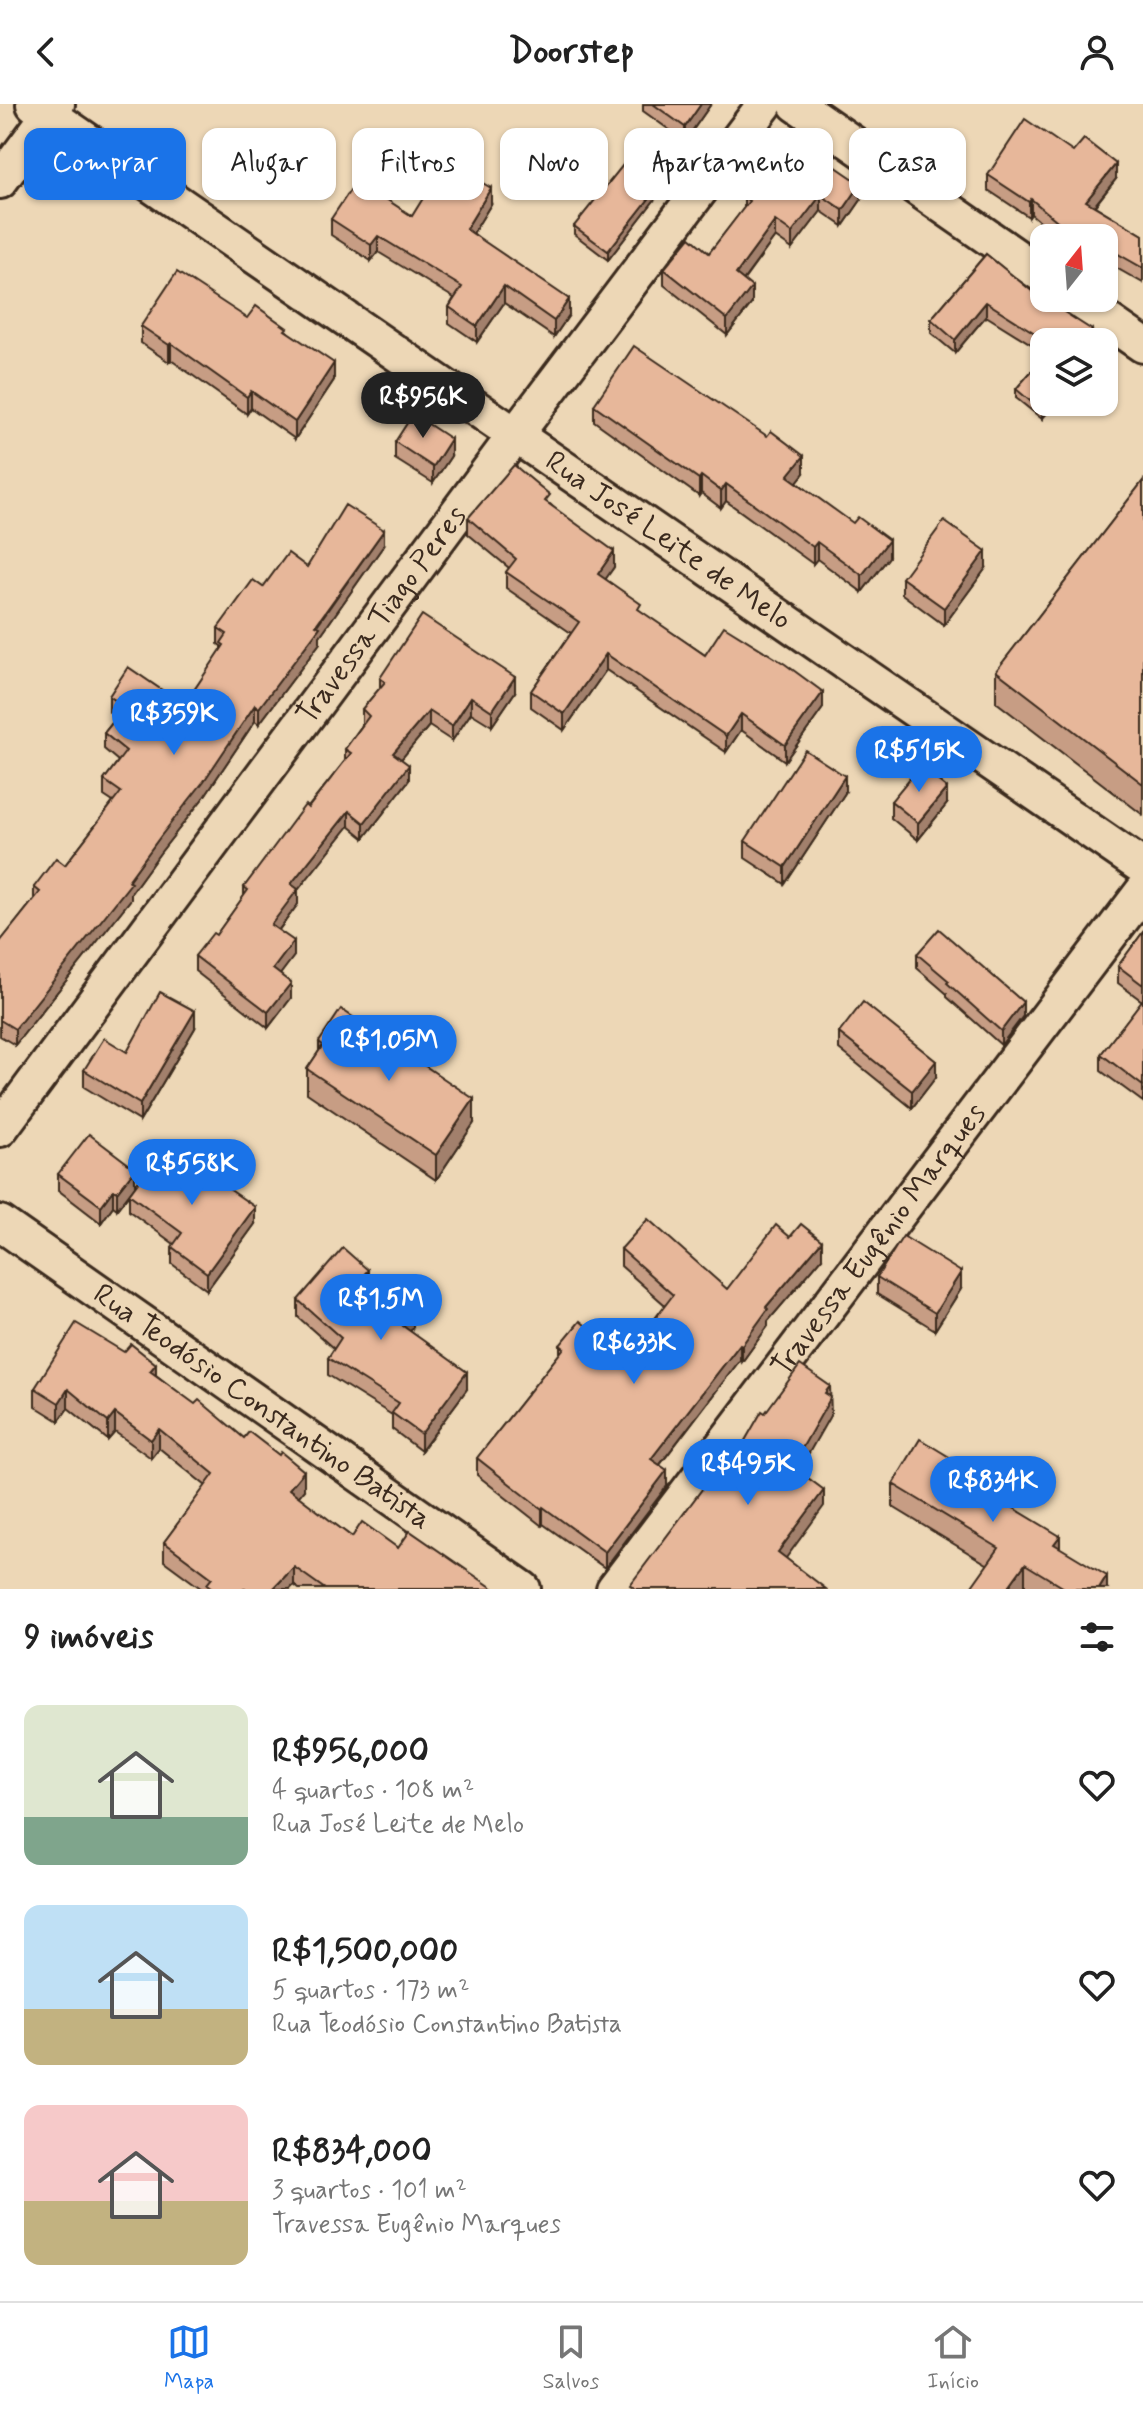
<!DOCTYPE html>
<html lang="pt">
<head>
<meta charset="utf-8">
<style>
	:root { --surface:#fff; --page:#f6f6f6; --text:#222; --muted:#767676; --line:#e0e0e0; --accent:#1a73e8 }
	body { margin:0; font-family:Mynerve,sans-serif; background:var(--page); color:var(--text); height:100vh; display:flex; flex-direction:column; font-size:30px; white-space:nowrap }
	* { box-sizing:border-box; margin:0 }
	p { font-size:26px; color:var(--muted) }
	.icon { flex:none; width:44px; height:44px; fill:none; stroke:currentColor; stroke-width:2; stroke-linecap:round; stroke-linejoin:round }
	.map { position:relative; height:1485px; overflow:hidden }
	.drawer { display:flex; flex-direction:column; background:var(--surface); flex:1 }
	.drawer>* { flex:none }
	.guide { position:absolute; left:24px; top:24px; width:1096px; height:72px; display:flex; gap:16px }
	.needle { width:52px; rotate:17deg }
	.tools { position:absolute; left:1030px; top:120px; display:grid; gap:16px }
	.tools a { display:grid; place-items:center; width:88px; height:88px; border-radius:16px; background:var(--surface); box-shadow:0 2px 6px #0004; font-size:40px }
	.price { position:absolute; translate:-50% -68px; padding:0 18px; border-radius:28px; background:var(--accent); color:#fff; font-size:26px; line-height:52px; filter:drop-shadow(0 2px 4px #0008) }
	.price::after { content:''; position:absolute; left:50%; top:48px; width:24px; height:18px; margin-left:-12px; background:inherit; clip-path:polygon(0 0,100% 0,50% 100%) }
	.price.current { background:#222; color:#fff }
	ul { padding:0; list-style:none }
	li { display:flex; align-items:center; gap:24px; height:200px; padding:0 24px }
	li span { display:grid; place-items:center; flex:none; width:224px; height:160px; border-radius:16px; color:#555 }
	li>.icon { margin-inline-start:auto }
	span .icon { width:96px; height:96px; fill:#fffc; stroke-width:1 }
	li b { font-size:34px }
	h2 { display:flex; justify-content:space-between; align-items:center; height:96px; padding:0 24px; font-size:34px }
	.chip { padding:0 28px; border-radius:16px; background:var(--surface); box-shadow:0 2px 6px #0004; font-size:28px; line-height:72px }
	.chip.current { background:var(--accent); color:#fff }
	header { display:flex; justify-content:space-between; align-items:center; height:104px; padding:0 24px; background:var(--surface); font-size:36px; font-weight:700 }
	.tab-bar { display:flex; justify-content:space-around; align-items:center; height:112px; border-top:2px solid var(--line); background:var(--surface); font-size:22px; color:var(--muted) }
	.tab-bar a { display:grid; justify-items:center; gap:4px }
	.tab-bar .current { color:var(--accent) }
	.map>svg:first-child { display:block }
</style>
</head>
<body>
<header><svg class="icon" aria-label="back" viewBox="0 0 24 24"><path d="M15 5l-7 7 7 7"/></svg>Doorstep<svg class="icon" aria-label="person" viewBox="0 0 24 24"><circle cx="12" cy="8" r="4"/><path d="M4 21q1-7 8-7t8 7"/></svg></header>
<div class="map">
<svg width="1143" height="1485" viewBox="0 0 1143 1485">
	<rect width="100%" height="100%" fill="#edd7b6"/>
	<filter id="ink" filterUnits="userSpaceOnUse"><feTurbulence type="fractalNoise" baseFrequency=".0125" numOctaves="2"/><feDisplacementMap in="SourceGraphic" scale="16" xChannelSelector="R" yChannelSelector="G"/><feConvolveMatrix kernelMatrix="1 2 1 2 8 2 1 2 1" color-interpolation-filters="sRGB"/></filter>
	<g filter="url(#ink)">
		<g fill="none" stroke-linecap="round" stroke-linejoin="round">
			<defs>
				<g id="minor">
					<path id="s1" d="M 34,0 L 1143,763"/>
					<path d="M 796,0 L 1044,172"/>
					<path d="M 0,77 L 57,0"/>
					<path d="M 1075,194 L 1143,241"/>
					<path id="s2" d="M 0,1025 L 516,330 L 765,0"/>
					<path id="s3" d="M 0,1119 L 523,1485"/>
					<path id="s4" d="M 614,1485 L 1143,787"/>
				</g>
			</defs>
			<use href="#minor" stroke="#3b2a1e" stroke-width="40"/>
			<use href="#minor" stroke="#edd7b6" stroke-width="34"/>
		</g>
		<g fill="#c79d84" stroke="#3b2a1e" stroke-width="2">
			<path d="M 643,0 L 711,0 L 685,37 L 643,7 Z"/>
			<path d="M 788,30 L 861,96 L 843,122 L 821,107 L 792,145 L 775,133 L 744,176 L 752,199 L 727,231 L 664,181 L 664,165 L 709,149 L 744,104 L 744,93 Z"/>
			<path d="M 988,71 L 1116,75 L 1095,102 L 1143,131 L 1143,179 L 1104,157 L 1104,134 L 1059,134 L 1031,110 L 1029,113 L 988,86 Z"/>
			<path d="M 659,90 L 608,156 L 574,130 L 574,122 Z"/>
			<path d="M 491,100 L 473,129 L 569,211 L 554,233 L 504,199 L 477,238 L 449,219 L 449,203 L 454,194 L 378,148 L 371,157 L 331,131 L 331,115 L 412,112 Z"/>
			<path d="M 986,150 L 1092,238 L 1044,238 L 1044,248 L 986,212 L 955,249 L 931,229 L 931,215 Z"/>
			<path d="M 247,214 L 287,227 L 334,276 L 295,335 L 251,304 L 247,310 L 171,256 L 169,258 L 141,239 L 141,222 Z"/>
			<path d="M 1044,253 L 1042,315 L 1016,294 L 1016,285 Z"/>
			<path d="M 594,301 L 804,369 L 797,378 L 889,453 L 862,488 L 817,455 L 813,460 L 726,397 L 721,404 L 701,389 L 699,392 L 594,317 Z"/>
			<path d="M 395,338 L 451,352 L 433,379 L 395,355 Z"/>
			<path d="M 1143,377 L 1143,711 L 996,598 L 996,567 Z"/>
			<path d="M 550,400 L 614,463 L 605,475 L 641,508 L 705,551 L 823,604 L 785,657 L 741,626 L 726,648 L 606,566 L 564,626 L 531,603 L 531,587 L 571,529 L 506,484 L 506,468 L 509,464 L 468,430 L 468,414 Z"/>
			<path d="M 384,441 L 320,532 L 320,539 L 259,620 L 255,617 L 204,693 L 160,749 L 131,789 L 131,795 L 15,941 L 0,932 L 0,838 L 34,795 L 34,783 L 65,761 L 113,698 L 104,692 L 104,676 L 118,657 L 104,645 L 104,629 L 117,613 L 109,608 L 109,592 L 184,601 L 221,547 L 221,542 L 218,540 L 218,524 L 263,483 L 307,463 Z"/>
			<path d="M 986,464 L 944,521 L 902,490 L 902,474 Z"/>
			<path d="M 380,574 L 515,588 L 492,622 L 471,609 L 452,637 L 429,622 L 401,655 L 409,676 L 364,734 L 349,722 L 298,786 L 298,800 L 279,826 L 294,852 L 280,870 L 291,894 L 268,924 L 195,867 L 195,852 L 216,831 L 244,792 L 244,783 L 345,657 L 345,645 L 362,621 L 362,605 L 380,584 Z"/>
			<path d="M 845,689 L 785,780 L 745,754 L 745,737 Z"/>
			<path d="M 891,697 L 947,700 L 918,736 L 891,714 Z"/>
			<path d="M 1143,828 L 1143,998 L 1101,967 L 1101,950 L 1142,897 L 1118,879 L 1118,862 Z"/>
			<path d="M 917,850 L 1023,912 L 1001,941 L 947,893 L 947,890 L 917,864 Z"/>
			<path d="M 195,924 L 140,1017 L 84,983 L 84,966 L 127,948 Z"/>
			<path d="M 839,929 L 936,973 L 912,1004 L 839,945 Z"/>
			<path d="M 319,938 L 474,1019 L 436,1076 L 307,989 L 307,965 L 319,947 Z"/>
			<path d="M 58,1070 L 135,1082 L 117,1105 L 113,1102 L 101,1119 L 58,1086 Z"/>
			<path d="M 129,1090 L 255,1120 L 207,1186 L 172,1160 L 172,1143 L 174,1140 L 129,1107 Z"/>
			<path d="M 790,1133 L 822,1154 L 768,1217 L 768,1222 L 742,1258 L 740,1256 L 660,1361 L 667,1382 L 605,1464 L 543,1420 L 542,1422 L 477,1371 L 477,1354 L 560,1249 L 560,1241 L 625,1254 L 665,1201 L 621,1162 L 621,1145 L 727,1185 Z"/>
			<path d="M 877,1173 L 961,1185 L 935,1226 L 877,1190 Z"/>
			<path d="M 368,1179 L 413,1223 L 410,1227 L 467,1285 L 421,1347 L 392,1325 L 392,1311 L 328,1271 L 328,1254 L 334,1245 L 298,1213 L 298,1196 Z"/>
			<path d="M 156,1271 L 304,1386 L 298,1393 L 352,1433 L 398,1444 L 494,1485 L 299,1485 L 294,1481 L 290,1485 L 202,1485 L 164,1457 L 164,1438 L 206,1382 L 159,1344 L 151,1354 L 115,1328 L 108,1336 L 68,1304 L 59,1317 L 35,1302 L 35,1284 Z"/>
			<path d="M 951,1359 L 1007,1400 L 1107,1485 L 1028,1485 L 893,1403 L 893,1380 Z"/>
		</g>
		<g fill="#a2806c" stroke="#3b2a1e" stroke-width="2">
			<path d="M 701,0 L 711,0 L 685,37 L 685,23 Z"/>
			<path d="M 1116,60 L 1116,75 L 1086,112 L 1086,97 Z"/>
			<path d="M 861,80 L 861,96 L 843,122 L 843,106 Z"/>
			<path d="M 659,82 L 659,90 L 608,156 L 608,147 Z"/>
			<path d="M 491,84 L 491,100 L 466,141 L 466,125 Z"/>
			<path d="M 821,91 L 821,107 L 792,145 L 792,129 Z"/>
			<path d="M 1031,95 L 1031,110 L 1029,113 L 1029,98 Z"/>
			<path d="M 775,117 L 775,133 L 736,186 L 736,170 Z"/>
			<path d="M 1064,118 L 1064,133 L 1062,134 L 1062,121 Z"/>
			<path d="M 378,132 L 378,148 L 371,157 L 371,141 Z"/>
			<path d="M 504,182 L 504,199 L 477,238 L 477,222 Z"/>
			<path d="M 752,183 L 752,199 L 727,231 L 727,215 Z"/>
			<path d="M 569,195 L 569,211 L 554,233 L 554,217 Z"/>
			<path d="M 986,198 L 986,212 L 955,249 L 955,236 Z"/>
			<path d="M 1092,226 L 1092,238 L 1083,238 Z"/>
			<path d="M 171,239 L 171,256 L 169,258 L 169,241 Z"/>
			<path d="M 334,259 L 334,276 L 295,335 L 295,318 Z"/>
			<path d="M 251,287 L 251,304 L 247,310 L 247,293 Z"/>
			<path d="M 1049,298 L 1057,298 L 1042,315 L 1042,307 Z"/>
			<path d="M 451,335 L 451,352 L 433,379 L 433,363 Z"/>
			<path d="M 804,352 L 804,369 L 788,389 L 788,372 Z"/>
			<path d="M 701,372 L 701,389 L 699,392 L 699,375 Z"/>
			<path d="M 726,380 L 726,397 L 721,404 L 721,387 Z"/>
			<path d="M 384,426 L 384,441 L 320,532 L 320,539 L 259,620 L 259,604 Z"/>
			<path d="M 889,436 L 889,453 L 862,488 L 862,471 Z"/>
			<path d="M 817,438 L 817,455 L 813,460 L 813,443 Z"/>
			<path d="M 614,447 L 614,463 L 598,486 L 598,470 Z"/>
			<path d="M 986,447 L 986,464 L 944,521 L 944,504 Z"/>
			<path d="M 606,550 L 606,566 L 564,626 L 564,610 Z"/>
			<path d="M 515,573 L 515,588 L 492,622 L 492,607 Z"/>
			<path d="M 823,588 L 823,604 L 785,657 L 785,641 Z"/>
			<path d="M 471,593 L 471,609 L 452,637 L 452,622 Z"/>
			<path d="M 255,601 L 255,617 L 204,693 L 160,749 L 131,789 L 131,795 L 15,941 L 15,925 L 128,777 Z"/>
			<path d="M 429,607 L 429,622 L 393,665 L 393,649 Z"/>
			<path d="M 741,610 L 741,626 L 726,648 L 726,632 Z"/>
			<path d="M 409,661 L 409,676 L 364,734 L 364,719 Z"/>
			<path d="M 845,672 L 845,689 L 785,780 L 785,763 Z"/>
			<path d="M 947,684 L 947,700 L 918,736 L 918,719 Z"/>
			<path d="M 349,707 L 349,722 L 298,786 L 298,800 L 271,836 L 271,821 L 291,780 Z"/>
			<path d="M 294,837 L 294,852 L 273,880 L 273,865 Z"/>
			<path d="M 291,879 L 291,894 L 268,924 L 268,908 Z"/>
			<path d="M 1023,898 L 1023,912 L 1001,941 L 1001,927 Z"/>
			<path d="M 195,907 L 195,924 L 140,1017 L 140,1000 Z"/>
			<path d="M 936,957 L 936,973 L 912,1004 L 912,987 Z"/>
			<path d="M 474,995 L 474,1019 L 436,1076 L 436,1051 Z"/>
			<path d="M 135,1065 L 135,1082 L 117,1105 L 117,1088 Z"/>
			<path d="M 113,1086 L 113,1102 L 101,1119 L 101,1102 Z"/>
			<path d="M 255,1103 L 255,1120 L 207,1186 L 207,1169 Z"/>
			<path d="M 822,1137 L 822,1154 L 768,1217 L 768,1222 L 742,1258 L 742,1241 L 766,1203 Z"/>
			<path d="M 368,1166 L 368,1182 L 361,1174 Z"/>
			<path d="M 961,1168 L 961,1185 L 935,1226 L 935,1209 Z"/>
			<path d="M 413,1207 L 413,1223 L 403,1239 L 403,1222 Z"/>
			<path d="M 740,1240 L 740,1256 L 651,1372 L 651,1355 Z"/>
			<path d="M 156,1260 L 156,1278 L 150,1267 Z"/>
			<path d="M 467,1268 L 467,1285 L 421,1347 L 421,1330 Z"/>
			<path d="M 830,1282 L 831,1310 L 792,1379 L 792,1362 L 825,1289 Z"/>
			<path d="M 68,1285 L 68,1304 L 59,1317 L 59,1299 Z"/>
			<path d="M 115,1309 L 115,1328 L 108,1336 L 108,1318 Z"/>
			<path d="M 159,1325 L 159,1344 L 151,1354 L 151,1336 Z"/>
			<path d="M 667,1366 L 667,1382 L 605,1464 L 605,1448 Z"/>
			<path d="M 304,1367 L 304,1386 L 289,1404 L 289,1385 Z"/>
			<path d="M 824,1386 L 824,1402 L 778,1465 L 778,1448 Z"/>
			<path d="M 543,1403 L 543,1420 L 542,1422 L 542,1405 Z"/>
			<path d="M 1060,1432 L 1060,1454 L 1054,1440 Z"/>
			<path d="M 1025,1460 L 1025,1483 L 1023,1485 L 1007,1485 Z"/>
			<path d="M 294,1463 L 294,1481 L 290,1485 L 273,1485 Z"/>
			<path d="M 1107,1472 L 1107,1485 L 1099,1485 Z"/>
		</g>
		<g fill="#e7b79a" stroke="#3b2a1e" stroke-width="2">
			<path d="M 653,0 L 701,0 L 685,23 Z"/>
			<path d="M 1025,15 L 1073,48 L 1084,35 L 1116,60 L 1086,97 L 1143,131 L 1143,164 L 1104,142 L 1104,134 L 1091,134 L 1064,118 L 1062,121 L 1031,95 L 1029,98 L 988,71 Z"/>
			<path d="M 788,30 L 861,80 L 843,106 L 821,91 L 792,129 L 775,117 L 736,170 L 752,183 L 727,215 L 664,165 L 690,133 L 709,149 L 749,97 L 744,93 Z"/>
			<path d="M 627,56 L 659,82 L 608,147 L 574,122 Z"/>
			<path d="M 446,57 L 491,84 L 466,125 L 569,195 L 554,217 L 504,182 L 477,222 L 449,203 L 462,183 L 378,132 L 371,141 L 331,115 L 357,76 L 412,112 Z"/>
			<path d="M 986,150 L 1033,188 L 1092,226 L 1083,238 L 1049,238 L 986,198 L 955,236 L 931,215 Z"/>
			<path d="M 177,168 L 247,214 L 256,202 L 287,224 L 285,226 L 334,259 L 295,318 L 251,287 L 247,293 L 171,239 L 169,241 L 141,222 Z"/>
			<path d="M 634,242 L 767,332 L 771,327 L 804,352 L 788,372 L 853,419 L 858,413 L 889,436 L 862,471 L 817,438 L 813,443 L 726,380 L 721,387 L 701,372 L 699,375 L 594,301 Z"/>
			<path d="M 1044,253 L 1044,298 L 1049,298 L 1042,307 L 1016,285 Z"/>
			<path d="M 413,310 L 451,335 L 433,363 L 395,338 Z"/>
			<path d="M 514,361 L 550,391 L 545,397 L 614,447 L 598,470 L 641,500 L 638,505 L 705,551 L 724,522 L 785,560 L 823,588 L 785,641 L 741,610 L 726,632 L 606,550 L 564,610 L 531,587 L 579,518 L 506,468 L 516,455 L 468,414 Z"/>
			<path d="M 1143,377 L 1143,680 L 996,567 Z"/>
			<path d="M 345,401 L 384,426 L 316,521 L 320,523 L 259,604 L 255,601 L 204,677 L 160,733 L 128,777 L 131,779 L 15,925 L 0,916 L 0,838 L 40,788 L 34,783 L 56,754 L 65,761 L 121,688 L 104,676 L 126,647 L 104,629 L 125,603 L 109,592 L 128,563 L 184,601 L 224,541 L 221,539 L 227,530 L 218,524 L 253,476 L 263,483 L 288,449 L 307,463 Z"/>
			<path d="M 944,417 L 986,447 L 944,504 L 902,474 Z"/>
			<path d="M 422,511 L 515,573 L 492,607 L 471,593 L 452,622 L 429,607 L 393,649 L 409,661 L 364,719 L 349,707 L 291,780 L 298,785 L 271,821 L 294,837 L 273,865 L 291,879 L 268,908 L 195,852 L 213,829 L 216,831 L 248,786 L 244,783 L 305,701 L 308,704 L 351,649 L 345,645 L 369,612 L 362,605 L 385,578 L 380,574 Z"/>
			<path d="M 805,646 L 845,672 L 785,763 L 745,737 Z"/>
			<path d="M 920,662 L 947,684 L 918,719 L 891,697 Z"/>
			<path d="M 939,825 L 1023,898 L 1001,927 L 947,879 L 949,877 L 917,850 Z"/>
			<path d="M 1143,828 L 1143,881 L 1118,862 Z"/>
			<path d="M 160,888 L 195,907 L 140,1000 L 84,966 L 104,934 L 127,948 Z"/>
			<path d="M 1143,895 L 1143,982 L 1101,950 Z"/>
			<path d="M 863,898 L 936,957 L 912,987 L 839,929 Z"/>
			<path d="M 341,905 L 474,995 L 436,1051 L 307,965 L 323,941 L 319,938 Z"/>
			<path d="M 89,1030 L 135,1065 L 117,1088 L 113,1086 L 101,1102 L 58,1070 Z"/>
			<path d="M 165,1041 L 255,1103 L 207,1169 L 172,1143 L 182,1129 L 129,1090 Z"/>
			<path d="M 648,1115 L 727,1185 L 776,1121 L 790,1133 L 801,1120 L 822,1137 L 766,1203 L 768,1205 L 742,1241 L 740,1240 L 651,1355 L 667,1366 L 605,1448 L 543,1403 L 542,1405 L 477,1354 L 564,1244 L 560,1241 L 580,1217 L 625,1254 L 673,1191 L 621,1145 Z"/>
			<path d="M 903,1132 L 961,1168 L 935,1209 L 877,1173 Z"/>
			<path d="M 343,1144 L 368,1166 L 361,1174 L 413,1207 L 403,1222 L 467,1268 L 421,1330 L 392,1309 L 399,1299 L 328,1254 L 341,1234 L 298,1196 Z"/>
			<path d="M 76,1219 L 124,1248 L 131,1240 L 156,1260 L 150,1267 L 195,1300 L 199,1296 L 244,1334 L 249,1328 L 279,1351 L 281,1348 L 304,1367 L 289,1385 L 352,1433 L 362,1418 L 398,1444 L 410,1427 L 494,1485 L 325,1485 L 294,1463 L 273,1485 L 213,1485 L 207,1480 L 212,1474 L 164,1438 L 214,1370 L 159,1325 L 151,1336 L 115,1309 L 108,1318 L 68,1285 L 59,1299 L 35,1284 Z"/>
			<path d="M 800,1261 L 830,1282 L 825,1289 L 831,1293 L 792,1362 L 824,1386 L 778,1448 L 826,1485 L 636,1485 L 630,1481 L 724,1356 L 731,1361 L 762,1307 L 765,1309 Z"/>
			<path d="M 920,1335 L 951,1354 L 948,1358 L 1007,1393 L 1004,1398 L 1060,1432 L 1054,1440 L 1107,1472 L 1099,1485 L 1066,1485 L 1025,1460 L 1007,1485 L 970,1485 L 999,1444 L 893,1380 Z"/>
		</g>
	</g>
	<g text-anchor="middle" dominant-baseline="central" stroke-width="8" stroke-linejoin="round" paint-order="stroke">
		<g font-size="30" fill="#3b2a1e" stroke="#edd7b6">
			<text stroke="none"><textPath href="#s1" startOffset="770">Rua José Leite de Melo</textPath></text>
			<text stroke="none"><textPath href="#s2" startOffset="640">Travessa Tiago Peres</textPath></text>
			<text stroke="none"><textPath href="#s4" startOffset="438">Travessa Eugênio Marques</textPath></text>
			<text stroke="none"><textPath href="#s3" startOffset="320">Rua Teodósio Constantino Batista</textPath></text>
		</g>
	</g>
</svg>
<div class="tools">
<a><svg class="needle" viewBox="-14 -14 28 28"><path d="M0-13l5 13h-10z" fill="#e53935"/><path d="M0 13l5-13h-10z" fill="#767676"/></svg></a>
<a><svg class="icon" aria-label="layers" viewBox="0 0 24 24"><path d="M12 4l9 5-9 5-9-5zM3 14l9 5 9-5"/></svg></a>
</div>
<b class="price current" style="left:423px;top:336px">R$956K</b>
<b class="price" style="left:174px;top:653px">R$359K</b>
<b class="price" style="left:919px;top:690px">R$515K</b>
<b class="price" style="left:389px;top:979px">R$1.05M</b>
<b class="price" style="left:192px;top:1103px">R$558K</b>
<b class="price" style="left:381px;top:1238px">R$1.5M</b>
<b class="price" style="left:634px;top:1282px">R$633K</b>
<b class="price" style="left:748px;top:1403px">R$495K</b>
<b class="price" style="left:993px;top:1420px">R$834K</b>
<div class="guide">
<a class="chip current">Comprar</a>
<a class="chip">Alugar</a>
<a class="chip">Filtros</a>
<a class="chip">Novo</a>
<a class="chip">Apartamento</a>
<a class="chip">Casa</a>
</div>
</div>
<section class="drawer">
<h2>9 imóveis<svg class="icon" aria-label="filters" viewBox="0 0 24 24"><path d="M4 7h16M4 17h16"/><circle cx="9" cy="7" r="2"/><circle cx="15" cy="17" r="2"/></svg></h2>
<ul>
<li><span style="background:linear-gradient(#dfe7d0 70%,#7fa58c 0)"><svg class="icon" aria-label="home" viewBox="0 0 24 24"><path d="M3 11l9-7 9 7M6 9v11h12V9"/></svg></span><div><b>R$956,000</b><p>4 quartos · 108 m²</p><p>Rua José Leite de Melo</p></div><svg class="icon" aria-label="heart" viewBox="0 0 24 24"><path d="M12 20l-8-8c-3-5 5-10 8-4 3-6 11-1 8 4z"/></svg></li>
<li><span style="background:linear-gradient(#bfe0f5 65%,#c2b280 0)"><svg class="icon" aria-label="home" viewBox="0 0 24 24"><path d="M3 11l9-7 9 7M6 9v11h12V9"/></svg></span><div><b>R$1,500,000</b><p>5 quartos · 173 m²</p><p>Rua Teodósio Constantino Batista</p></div><svg class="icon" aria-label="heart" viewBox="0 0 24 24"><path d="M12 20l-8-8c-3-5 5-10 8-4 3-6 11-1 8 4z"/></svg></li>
<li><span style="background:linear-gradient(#f6c9c9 60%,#c2b280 0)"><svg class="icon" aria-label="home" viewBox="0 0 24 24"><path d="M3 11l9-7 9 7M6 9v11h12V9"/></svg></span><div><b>R$834,000</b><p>3 quartos · 101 m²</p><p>Travessa Eugênio Marques</p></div><svg class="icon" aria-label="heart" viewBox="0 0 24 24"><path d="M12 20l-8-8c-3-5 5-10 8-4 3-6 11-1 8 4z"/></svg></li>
</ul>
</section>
<nav class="tab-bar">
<a class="current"><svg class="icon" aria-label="map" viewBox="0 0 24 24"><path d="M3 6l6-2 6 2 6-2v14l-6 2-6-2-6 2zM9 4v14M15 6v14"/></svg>Mapa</a>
<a><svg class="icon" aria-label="saved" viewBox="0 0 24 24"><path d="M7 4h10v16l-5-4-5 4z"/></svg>Salvos</a>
<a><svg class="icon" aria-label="home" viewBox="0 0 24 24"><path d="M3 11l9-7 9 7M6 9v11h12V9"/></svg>Início</a>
</nav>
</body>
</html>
